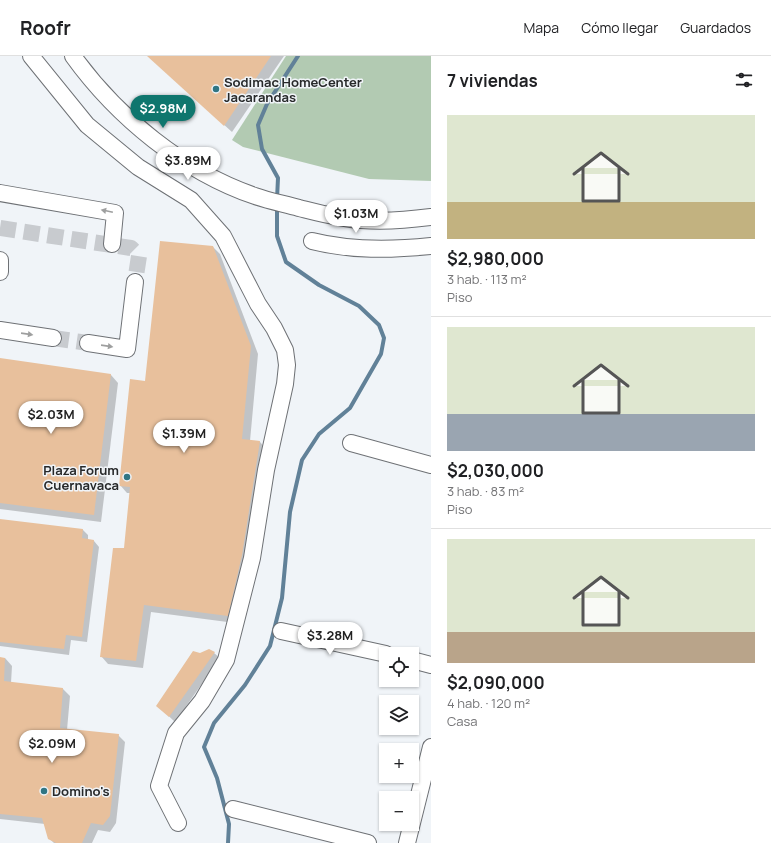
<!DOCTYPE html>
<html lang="es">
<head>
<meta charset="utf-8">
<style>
	:root { --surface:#fff; --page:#f6f6f6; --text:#202124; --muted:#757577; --line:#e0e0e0; --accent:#0f766e }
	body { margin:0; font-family:Manrope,sans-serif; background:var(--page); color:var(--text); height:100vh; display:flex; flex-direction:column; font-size:15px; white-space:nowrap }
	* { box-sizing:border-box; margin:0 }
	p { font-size:13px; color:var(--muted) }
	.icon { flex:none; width:22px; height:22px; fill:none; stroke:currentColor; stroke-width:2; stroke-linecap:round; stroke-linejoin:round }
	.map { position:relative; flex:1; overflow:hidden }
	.panel { display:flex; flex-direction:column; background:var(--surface); width:340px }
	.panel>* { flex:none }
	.tools { position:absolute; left:379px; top:591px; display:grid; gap:8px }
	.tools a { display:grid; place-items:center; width:40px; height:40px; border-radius:0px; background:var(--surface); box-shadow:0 1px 3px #0004; font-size:20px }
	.price { position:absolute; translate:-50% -34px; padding:0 9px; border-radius:14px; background:#fff; color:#222; font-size:13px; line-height:26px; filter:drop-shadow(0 1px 2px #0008) }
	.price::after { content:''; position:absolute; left:50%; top:24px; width:12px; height:9px; margin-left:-6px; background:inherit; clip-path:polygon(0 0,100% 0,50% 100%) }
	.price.selected { background:var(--accent); color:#fff }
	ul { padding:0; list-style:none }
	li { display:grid; align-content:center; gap:8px; height:212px; padding:0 16px }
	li+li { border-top:1px solid var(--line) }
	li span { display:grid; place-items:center; height:124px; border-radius:0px; color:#555 }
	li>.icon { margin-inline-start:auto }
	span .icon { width:72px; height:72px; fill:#fffc; stroke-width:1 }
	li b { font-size:17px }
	h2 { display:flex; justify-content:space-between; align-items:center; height:48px; padding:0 16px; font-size:17px }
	header { display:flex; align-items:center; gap:24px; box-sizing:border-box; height:56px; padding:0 20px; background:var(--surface); border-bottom:1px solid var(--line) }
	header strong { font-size:19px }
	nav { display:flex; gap:22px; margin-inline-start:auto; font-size:14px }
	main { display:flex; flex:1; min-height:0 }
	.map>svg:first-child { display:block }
</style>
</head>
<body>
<header>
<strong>Roofr</strong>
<nav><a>Mapa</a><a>Cómo llegar</a><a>Guardados</a></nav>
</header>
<main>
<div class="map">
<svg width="431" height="787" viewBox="0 0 431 787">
	<rect width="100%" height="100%" fill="#f0f4f8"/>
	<path fill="#b2cab2" d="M 286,0 L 431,0 L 431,125 L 369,123 L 243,91 L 232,84 Z"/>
	<g fill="#0003">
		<path d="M 148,0 L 284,0 L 232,76 Z"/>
		<path d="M 213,191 L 220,198 L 258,298 L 250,385 L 260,386 L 267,394 L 235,567 L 151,556 L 143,612 L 108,608 L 101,600 L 125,493 L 130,437 L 127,437 L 120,429 L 146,326 Z"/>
		<path d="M 0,303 L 111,319 L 118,327 L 101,466 L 0,453 Z"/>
		<path d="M 0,464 L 83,474 L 88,479 L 88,484 L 94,485 L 99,491 L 87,586 L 71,584 L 69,599 L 0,590 Z"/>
		<path d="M 193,596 L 200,598 L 214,597 L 220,602 L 175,666 L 158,650 Z"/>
		<path d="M 0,602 L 5,602 L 12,610 L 11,627 L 63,633 L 70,640 L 67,674 L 118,679 L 125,686 L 116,767 L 110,776 L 98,774 L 92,787 L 54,787 L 49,782 L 45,768 L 0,763 Z"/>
	</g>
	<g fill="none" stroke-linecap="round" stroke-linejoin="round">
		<g stroke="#618198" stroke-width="4">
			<path d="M 277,143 L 278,122 L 262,93 L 258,69 L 267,48 L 298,0"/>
			<path d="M 228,787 L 229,768 L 217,722 L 204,691 L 214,667 L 245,629 L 270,590 L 282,542 L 290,456 L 302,404 L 319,378 L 350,352 L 381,298 L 384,282 L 379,269 L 359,250 L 319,229 L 286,206 L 277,180 L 277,150"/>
		</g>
	</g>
	<g fill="#e8c09c">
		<path d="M 147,0 L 271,0 L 224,70 Z"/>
		<path d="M 160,185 L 213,190 L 251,290 L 242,383 L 260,385 L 242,499 L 228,560 L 144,549 L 136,605 L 100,601 L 113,492 L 124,492 L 130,431 L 119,430 L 130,323 L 145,325 Z"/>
		<path d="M 0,302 L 111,318 L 94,459 L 0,447 Z"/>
		<path d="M 0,463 L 83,473 L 82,482 L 94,484 L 82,581 L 66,579 L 64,593 L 0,586 Z"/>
		<path d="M 209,593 L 215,596 L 169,661 L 156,650 L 193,595 L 200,597 Z"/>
		<path d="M 0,601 L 5,602 L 4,625 L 63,632 L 60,672 L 119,678 L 110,760 L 103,769 L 91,767 L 82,787 L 56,787 L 48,783 L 42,762 L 0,758 Z"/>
	</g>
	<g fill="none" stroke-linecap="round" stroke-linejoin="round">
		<g stroke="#c8cbcf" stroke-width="16" stroke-dasharray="16 8" stroke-linecap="butt">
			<path d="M 0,172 L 131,192 L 139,200 L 135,226"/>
			<path d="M 53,282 L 88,287"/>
		</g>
		<defs>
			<g id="minor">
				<path d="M 31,0 L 87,69 L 138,111 L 191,144 L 223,180 L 258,248 L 274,272 L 285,294 L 287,309 L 285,328 L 266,414 L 252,502 L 226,604 L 202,645 L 176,677 L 159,730 L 178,767"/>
				<path d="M 73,0 C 117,61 184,116 255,140 C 269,145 285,148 299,152 C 319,157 341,163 361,164 C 385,166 408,164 431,161"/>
				<path d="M 0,137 L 115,157 L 112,188"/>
				<path d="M 312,185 C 351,195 391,194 431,190"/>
				<path d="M 0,204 L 0,216"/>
				<path d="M 0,274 L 53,282"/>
				<path d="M 88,287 L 127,293 L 135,226"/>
				<path d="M 351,387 L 431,409"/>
				<path d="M 281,575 L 386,598"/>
				<path d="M 412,604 L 431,609"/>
				<path d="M 233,753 L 368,787"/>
				<path d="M 407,787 L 431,691"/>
			</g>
		</defs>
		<use href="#minor" stroke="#6e7175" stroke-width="18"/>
		<use href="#minor" stroke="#fff" stroke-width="16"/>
	</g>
	<defs><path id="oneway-solid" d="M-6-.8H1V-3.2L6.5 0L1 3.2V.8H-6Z"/></defs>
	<g fill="#9e9f9f">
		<use href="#oneway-solid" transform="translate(107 155) rotate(-168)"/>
		<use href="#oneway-solid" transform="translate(27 278) rotate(8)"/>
		<use href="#oneway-solid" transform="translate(107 290) rotate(8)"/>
	</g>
	<g fill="#307583" stroke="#f0f4f8" stroke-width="1.5">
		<circle cx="216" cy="33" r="4"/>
		<circle cx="127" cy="421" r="4"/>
		<circle cx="44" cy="735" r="4"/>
	</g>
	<g text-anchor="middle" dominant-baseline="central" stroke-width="3" stroke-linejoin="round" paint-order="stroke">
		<g font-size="13" font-weight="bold" fill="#27292a" stroke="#f0f4f8" text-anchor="start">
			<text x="224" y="26">Sodimac HomeCenter<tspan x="224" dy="15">Jacarandas</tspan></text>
			<text x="119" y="414" text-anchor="end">Plaza Forum<tspan x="119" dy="15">Cuernavaca</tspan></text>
			<text x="52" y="735">Domino's</text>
		</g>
	</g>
</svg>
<div class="tools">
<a><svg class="icon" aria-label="locate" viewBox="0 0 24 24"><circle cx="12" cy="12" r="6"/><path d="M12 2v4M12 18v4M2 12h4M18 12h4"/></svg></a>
<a><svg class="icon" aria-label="layers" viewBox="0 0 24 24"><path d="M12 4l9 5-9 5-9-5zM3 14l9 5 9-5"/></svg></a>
<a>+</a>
<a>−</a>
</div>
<b class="price selected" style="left:163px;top:73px">$2.98M</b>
<b class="price" style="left:188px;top:125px">$3.89M</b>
<b class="price" style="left:356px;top:178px">$1.03M</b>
<b class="price" style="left:51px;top:379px">$2.03M</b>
<b class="price" style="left:184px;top:398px">$1.39M</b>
<b class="price" style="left:330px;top:600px">$3.28M</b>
<b class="price" style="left:52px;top:708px">$2.09M</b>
</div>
<section class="panel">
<h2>7 viviendas<svg class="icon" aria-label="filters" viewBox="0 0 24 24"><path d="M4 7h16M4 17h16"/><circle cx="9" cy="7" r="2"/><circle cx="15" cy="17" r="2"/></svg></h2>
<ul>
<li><span style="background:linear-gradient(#dfe7d0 70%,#c2b280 0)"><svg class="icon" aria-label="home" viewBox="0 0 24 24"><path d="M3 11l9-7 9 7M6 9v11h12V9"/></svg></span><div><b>$2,980,000</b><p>3 hab. · 113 m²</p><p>Piso</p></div></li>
<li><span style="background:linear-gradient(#dfe7d0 70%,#9aa5b1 0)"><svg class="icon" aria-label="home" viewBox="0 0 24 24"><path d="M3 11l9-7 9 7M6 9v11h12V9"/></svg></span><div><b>$2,030,000</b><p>3 hab. · 83 m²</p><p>Piso</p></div></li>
<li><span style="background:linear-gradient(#dfe7d0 75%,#b9a48a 0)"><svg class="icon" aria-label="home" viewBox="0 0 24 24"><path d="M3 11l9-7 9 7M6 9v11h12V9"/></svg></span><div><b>$2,090,000</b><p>4 hab. · 120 m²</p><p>Casa</p></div></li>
</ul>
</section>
</main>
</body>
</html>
